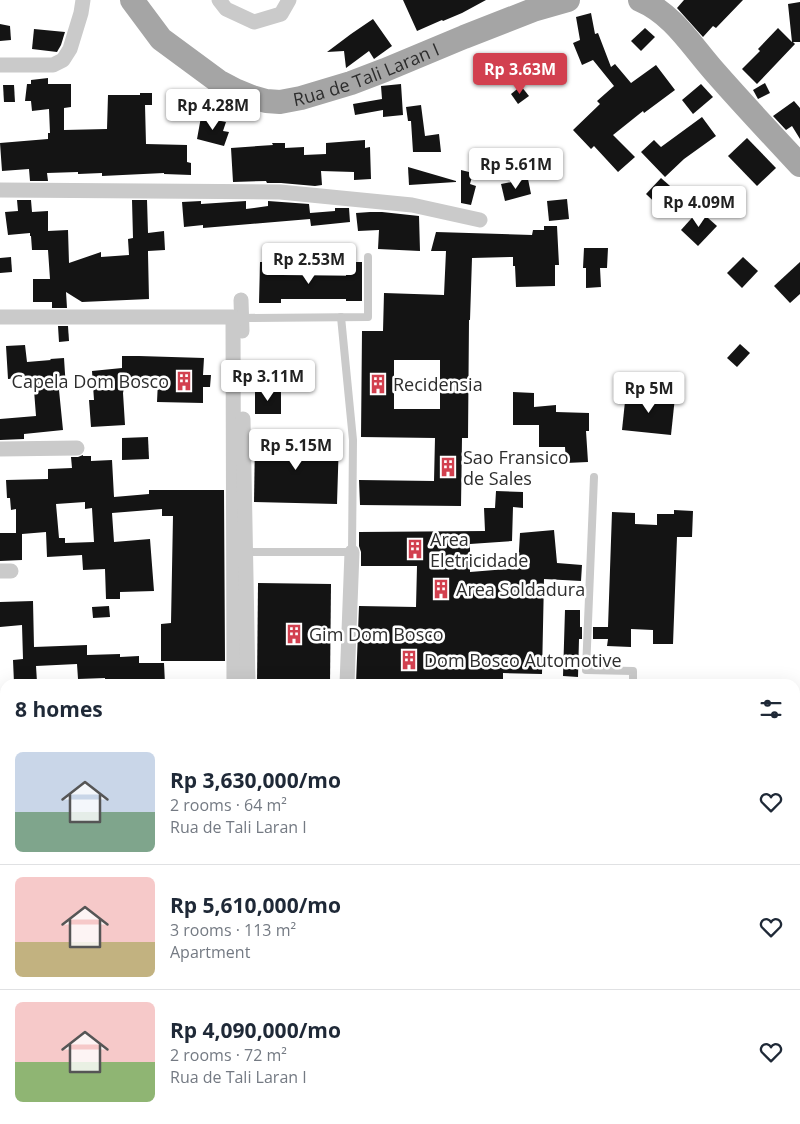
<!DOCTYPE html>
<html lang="en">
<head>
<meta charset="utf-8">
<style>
	:root { --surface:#fff; --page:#f2f2f3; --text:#1f2937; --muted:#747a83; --line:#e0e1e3; --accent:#d2404f }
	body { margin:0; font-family:"Open Sans",sans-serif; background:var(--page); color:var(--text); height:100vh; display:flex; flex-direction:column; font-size:19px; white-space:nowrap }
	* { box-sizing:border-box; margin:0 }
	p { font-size:16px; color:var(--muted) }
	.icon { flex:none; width:28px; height:28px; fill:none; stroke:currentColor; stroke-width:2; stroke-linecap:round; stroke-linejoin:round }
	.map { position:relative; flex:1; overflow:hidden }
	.panel { position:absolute; left:0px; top:679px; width:800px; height:446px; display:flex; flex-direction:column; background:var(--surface); border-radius:15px 15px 0 0; box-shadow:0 5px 20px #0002 }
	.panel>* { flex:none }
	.price { position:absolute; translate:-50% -42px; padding:0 11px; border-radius:5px; background:#fff; color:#222; font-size:16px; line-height:32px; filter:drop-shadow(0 1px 2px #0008) }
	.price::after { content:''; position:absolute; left:50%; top:30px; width:15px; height:11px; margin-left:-8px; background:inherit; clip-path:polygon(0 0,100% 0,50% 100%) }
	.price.current { background:var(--accent); color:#fff }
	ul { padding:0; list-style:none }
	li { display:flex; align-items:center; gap:15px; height:125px; padding:0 15px }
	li+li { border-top:1px solid var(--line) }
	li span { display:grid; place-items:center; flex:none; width:140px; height:100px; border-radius:8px; color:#555 }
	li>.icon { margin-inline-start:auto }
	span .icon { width:60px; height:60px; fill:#fffc; stroke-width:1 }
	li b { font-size:21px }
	h2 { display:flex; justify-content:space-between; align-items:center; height:60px; padding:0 15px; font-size:21px }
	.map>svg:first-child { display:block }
</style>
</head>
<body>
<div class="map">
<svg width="800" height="1124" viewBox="0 0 800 1124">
	<rect width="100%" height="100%" fill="#fff"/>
	<g fill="#141414" fill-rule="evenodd">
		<path d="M 403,0 L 486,0 L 462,13 L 443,21 L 442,20 L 417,31 Z"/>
		<path d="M 684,0 L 743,0 L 716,28 L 713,26 L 703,37 L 677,8 Z"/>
		<path d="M 800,2 L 800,42 L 793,42 L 795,44 L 757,84 L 742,69 L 760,51 L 758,49 L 778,28 L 792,42 L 788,4 Z"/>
		<path d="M 591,13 L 595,34 L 598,33 L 611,67 L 615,64 L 631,83 L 656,65 L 675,90 L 644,113 L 643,111 L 613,135 L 635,157 L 618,172 L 594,146 L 591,149 L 573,130 L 600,104 L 597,101 L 614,86 L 593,60 L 582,65 L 573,43 L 580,40 L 576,17 Z"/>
		<path d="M 373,19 L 392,46 L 374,59 L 369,51 L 346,68 L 344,51 L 327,52 L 351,34 Z"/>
		<path d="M 0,24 L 10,26 L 11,40 L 0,41 Z"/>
		<path d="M 645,28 L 655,37 L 641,51 L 631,41 Z"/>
		<path d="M 34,29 L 65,32 L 61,45 L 57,52 L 32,49 Z"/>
		<path d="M 48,78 L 48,84 L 71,84 L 71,107 L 64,108 L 64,130 L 107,129 L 108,95 L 140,95 L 140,93 L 152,93 L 152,105 L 145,105 L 146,144 L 187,145 L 187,162 L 191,163 L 191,175 L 164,174 L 164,173 L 102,176 L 102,173 L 78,174 L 78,172 L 47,173 L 48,181 L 30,181 L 29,169 L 2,171 L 0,143 L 48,139 L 48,133 L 50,133 L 49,109 L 32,111 L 31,101 L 25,101 L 27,84 L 31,84 L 31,80 Z"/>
		<path d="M 765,83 L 770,93 L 758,99 L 753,90 Z"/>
		<path d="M 401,84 L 403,115 L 383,117 L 383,110 L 355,115 L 353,104 L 382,99 L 381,86 Z"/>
		<path d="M 701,84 L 713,97 L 693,114 L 682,100 Z"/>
		<path d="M 3,85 L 14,85 L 15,102 L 4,102 Z"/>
		<path d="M 521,86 L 529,96 L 518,104 L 511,94 Z"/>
		<path d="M 794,101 L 800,108 L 800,139 L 792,126 L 786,130 L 773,116 Z"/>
		<path d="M 421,105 L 425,136 L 439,134 L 441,152 L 413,152 L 411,121 L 408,121 L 406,107 Z"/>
		<path d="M 201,117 L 226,122 L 223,131 L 229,132 L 224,146 L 197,139 Z"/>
		<path d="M 702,117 L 716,136 L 684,159 L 665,177 L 641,152 L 654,140 L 661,147 Z"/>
		<path d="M 747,138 L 776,168 L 757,186 L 728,156 Z"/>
		<path d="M 365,140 L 365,148 L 370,147 L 371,179 L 354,180 L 354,172 L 321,171 L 322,185 L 315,186 L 281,183 L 267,183 L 266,181 L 233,182 L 231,148 L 273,145 L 272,143 L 285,143 L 285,148 L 304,147 L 304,155 L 326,154 L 326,143 Z"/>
		<path d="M 408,167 L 456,181 L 456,182 L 409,185 Z"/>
		<path d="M 461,170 L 473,173 L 470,184 L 476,186 L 471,205 L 461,203 Z"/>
		<path d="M 661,178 L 678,193 L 662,209 L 646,194 Z"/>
		<path d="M 528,179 L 531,194 L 505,201 L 501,184 Z"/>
		<path d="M 567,199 L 569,219 L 549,221 L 547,201 Z"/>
		<path d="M 17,200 L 31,200 L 32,212 L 48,211 L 48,231 L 68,230 L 69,263 L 101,252 L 101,257 L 129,255 L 128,239 L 133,238 L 132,200 L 147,200 L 148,233 L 164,231 L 165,250 L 148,251 L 148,253 L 149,299 L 82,302 L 66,292 L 67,308 L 52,308 L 52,302 L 33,302 L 33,279 L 50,279 L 48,250 L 32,250 L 31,236 L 30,236 L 30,233 L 8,235 L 5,212 L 18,211 Z"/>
		<path d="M 201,201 L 201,204 L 246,201 L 246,209 L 268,206 L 268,201 L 309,204 L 310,213 L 335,211 L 335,208 L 349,208 L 350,222 L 311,226 L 310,219 L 203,228 L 203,225 L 184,227 L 182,202 Z"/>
		<path d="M 699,210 L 717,226 L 698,246 L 681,230 Z"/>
		<path d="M 370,212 L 382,212 L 419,216 L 420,251 L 378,249 L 379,230 L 358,231 L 356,213 Z"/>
		<path d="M 544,226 L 557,226 L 559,265 L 555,265 L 555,286 L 516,287 L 515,266 L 513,266 L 513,257 L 472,258 L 470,320 L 469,320 L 468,438 L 462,438 L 461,506 L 360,505 L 359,480 L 434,481 L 435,438 L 361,437 L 362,331 L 383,331 L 384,293 L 444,295 L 446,251 L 431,251 L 436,232 L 532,235 L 533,230 L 544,230 ZM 394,360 L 440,360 L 440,409 L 394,409 Z"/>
		<path d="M 584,248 L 608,248 L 607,268 L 600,268 L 601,287 L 586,288 L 586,268 L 583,268 Z"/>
		<path d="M 11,257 L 12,272 L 0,273 L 0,258 Z"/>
		<path d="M 743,257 L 758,271 L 742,288 L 727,273 Z"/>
		<path d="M 260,262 L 282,262 L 282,275 L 346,276 L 346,262 L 362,262 L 362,301 L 346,301 L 346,299 L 281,299 L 281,303 L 259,303 Z"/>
		<path d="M 800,262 L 800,294 L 790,303 L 774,286 Z"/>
		<path d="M 58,326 L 68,326 L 69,341 L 59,342 Z"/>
		<path d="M 740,344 L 750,353 L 737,367 L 727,358 Z"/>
		<path d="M 25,345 L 27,362 L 51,360 L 50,359 L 64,358 L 66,389 L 59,390 L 63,430 L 24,434 L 24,439 L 0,440 L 0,419 L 36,416 L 33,377 L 8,379 L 6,346 Z"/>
		<path d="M 122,356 L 139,356 L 204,358 L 203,375 L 211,375 L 210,387 L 203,387 L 203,403 L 157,402 L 158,381 L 125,383 L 123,393 L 125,425 L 91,427 L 89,400 L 94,400 L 92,371 L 122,368 Z"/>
		<rect x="255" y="389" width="26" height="25"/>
		<path d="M 513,392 L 534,393 L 534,407 L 556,405 L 556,412 L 589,413 L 589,431 L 586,431 L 588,462 L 566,463 L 565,447 L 539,447 L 539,425 L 513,425 Z"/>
		<path d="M 626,392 L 675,397 L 671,435 L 622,430 Z"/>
		<path d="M 148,437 L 149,459 L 122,460 L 122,438 Z"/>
		<path d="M 255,439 L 339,439 L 337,504 L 254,502 Z"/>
		<path d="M 83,455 L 83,456 L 91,456 L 91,461 L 112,460 L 114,497 L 149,494 L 149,490 L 224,490 L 225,661 L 161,661 L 161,624 L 171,623 L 173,516 L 162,516 L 162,509 L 112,513 L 114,542 L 150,539 L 154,591 L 120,592 L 120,599 L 106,599 L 105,569 L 83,570 L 82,555 L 47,557 L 46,532 L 22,534 L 22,560 L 0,561 L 0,533 L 16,533 L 16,509 L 11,510 L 10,498 L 7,498 L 6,480 L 48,479 L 48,469 L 72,468 L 71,457 L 78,457 ZM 85,502 L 85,509 L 92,508 L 94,542 L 65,543 L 65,538 L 59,538 L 56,504 Z"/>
		<path d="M 496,491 L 523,492 L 523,508 L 513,507 L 512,541 L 470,544 L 470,572 L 518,568 L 520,533 L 554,530 L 557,563 L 582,565 L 581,581 L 544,579 L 542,674 L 503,673 L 503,684 L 356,684 L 359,606 L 416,607 L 417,566 L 361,566 L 361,552 L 359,546 L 359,532 L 485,531 L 484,508 L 495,508 Z"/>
		<path d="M 674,510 L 693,511 L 692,537 L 677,537 L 673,644 L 653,644 L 653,630 L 631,629 L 631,647 L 607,646 L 608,639 L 593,639 L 593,627 L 608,627 L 612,512 L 635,513 L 635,524 L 657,525 L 657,514 L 674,514 Z"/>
		<path d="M 258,583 L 331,584 L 330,684 L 257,684 Z"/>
		<path d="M 33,601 L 34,647 L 87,645 L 87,655 L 120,654 L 120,657 L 139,656 L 139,663 L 164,663 L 165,684 L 148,684 L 148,680 L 105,681 L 105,678 L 78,679 L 77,664 L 36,666 L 37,682 L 14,683 L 13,660 L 23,659 L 22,625 L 0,627 L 0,602 Z"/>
		<path d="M 109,606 L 110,617 L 93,618 L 92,607 Z"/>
		<path d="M 565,610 L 580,610 L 580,627 L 582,627 L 582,639 L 579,639 L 578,677 L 563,676 Z"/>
	</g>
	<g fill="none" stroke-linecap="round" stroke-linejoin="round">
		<g stroke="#cacaca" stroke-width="8">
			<path d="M 240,318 L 368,317 L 368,257"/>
			<path d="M 594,477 L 586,670 L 633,671 L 633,684"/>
			<path d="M 243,552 L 352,552 L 353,440 L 341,317"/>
			<path d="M 795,921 L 800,920"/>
			<path d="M 795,934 L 800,952"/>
			<path d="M 711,1120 L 712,1124"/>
		</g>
		<g stroke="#cacaca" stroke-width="15">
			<path d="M 219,0 L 226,9 L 254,22 L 281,14 L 289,0"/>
			<path d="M 0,65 L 53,65 L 63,60 L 70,49 L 81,13 L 83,0"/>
			<path d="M 0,190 L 280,192 L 412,205 L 480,220"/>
			<path d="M 241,300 L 242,331"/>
			<path d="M 0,317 L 233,317 L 234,684"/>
			<path d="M 243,419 L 248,684"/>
			<path d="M 0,449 L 77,448"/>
			<path d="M 0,571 L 11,571"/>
			<path d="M 347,684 L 352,552"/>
			<path d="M 0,710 L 5,710"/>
		</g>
		<g stroke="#a5a5a5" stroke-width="24">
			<path id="s1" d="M 132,0 L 161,39 L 218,81 L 237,91 L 252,97 L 266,101 L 280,102 L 301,98 L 351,83 L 385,70 L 464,37 L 533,10 L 568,0"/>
			<path d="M 640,0 C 673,14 691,45 714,71 C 742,103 771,134 800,165"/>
		</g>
	</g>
	<defs>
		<symbol id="building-bare" viewBox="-9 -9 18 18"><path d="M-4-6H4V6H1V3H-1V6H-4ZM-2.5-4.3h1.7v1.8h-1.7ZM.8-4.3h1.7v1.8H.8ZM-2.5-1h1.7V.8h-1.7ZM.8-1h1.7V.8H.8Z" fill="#d2404f" stroke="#fff" stroke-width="2.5" paint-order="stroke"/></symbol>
	</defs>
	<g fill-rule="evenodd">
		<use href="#building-bare" x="170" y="367" width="28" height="28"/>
		<use href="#building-bare" x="364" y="370" width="28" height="28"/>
		<use href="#building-bare" x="434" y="453" width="28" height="28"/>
		<use href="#building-bare" x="401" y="535" width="28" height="28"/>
		<use href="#building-bare" x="427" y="575" width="28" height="28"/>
		<use href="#building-bare" x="280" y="620" width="28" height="28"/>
		<use href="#building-bare" x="395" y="646" width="28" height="28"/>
	</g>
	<g text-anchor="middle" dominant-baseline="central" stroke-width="5" stroke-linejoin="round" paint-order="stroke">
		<g font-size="18" fill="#2d2d2d" stroke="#fff">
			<text stroke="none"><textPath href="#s1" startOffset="276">Rua de Tali Laran I</textPath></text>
		</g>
		<g font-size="18" fill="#2d2d2d" stroke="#fff" text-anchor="start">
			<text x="169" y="381" text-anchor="end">Capela Dom Bosco</text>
			<text x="393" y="384">Recidensia</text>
			<text x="463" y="457">Sao Fransico<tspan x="463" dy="21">de Sales</tspan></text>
			<text x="430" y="539">Area<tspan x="430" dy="21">Eletricidade</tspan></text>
			<text x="456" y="589">Area Soldadura</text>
			<text x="309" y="634">Gim Dom Bosco</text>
			<text x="424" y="660">Dom Bosco Automotive</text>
		</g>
	</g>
</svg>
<b class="price current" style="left:520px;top:95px">Rp 3.63M</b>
<b class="price" style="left:213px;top:131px">Rp 4.28M</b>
<b class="price" style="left:516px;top:190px">Rp 5.61M</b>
<b class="price" style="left:699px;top:228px">Rp 4.09M</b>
<b class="price" style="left:309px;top:285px">Rp 2.53M</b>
<b class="price" style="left:268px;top:402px">Rp 3.11M</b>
<b class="price" style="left:649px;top:414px">Rp 5M</b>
<b class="price" style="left:296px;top:471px">Rp 5.15M</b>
<section class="panel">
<h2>8 homes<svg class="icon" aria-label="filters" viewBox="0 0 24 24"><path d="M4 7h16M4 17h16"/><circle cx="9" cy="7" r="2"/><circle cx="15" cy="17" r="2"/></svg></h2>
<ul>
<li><span style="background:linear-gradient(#c9d6e8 60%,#7fa58c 0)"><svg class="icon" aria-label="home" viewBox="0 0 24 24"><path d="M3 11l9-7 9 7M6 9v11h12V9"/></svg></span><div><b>Rp 3,630,000/mo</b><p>2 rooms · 64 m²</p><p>Rua de Tali Laran I</p></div><svg class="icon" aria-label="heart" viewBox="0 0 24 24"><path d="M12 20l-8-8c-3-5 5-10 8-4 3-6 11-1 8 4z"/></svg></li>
<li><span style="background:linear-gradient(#f6c9c9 65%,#c2b280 0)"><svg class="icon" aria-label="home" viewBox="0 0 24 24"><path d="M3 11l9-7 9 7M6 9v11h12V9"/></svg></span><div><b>Rp 5,610,000/mo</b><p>3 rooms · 113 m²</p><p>Apartment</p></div><svg class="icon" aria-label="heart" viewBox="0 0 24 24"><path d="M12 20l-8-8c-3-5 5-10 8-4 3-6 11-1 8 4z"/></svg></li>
<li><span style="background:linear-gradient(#f6c9c9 60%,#8fb573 0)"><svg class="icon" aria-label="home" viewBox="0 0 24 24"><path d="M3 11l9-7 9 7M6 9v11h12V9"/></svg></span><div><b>Rp 4,090,000/mo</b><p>2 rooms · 72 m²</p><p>Rua de Tali Laran I</p></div><svg class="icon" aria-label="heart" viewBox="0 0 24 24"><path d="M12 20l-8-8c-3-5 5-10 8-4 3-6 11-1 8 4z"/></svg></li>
</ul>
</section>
</div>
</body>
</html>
